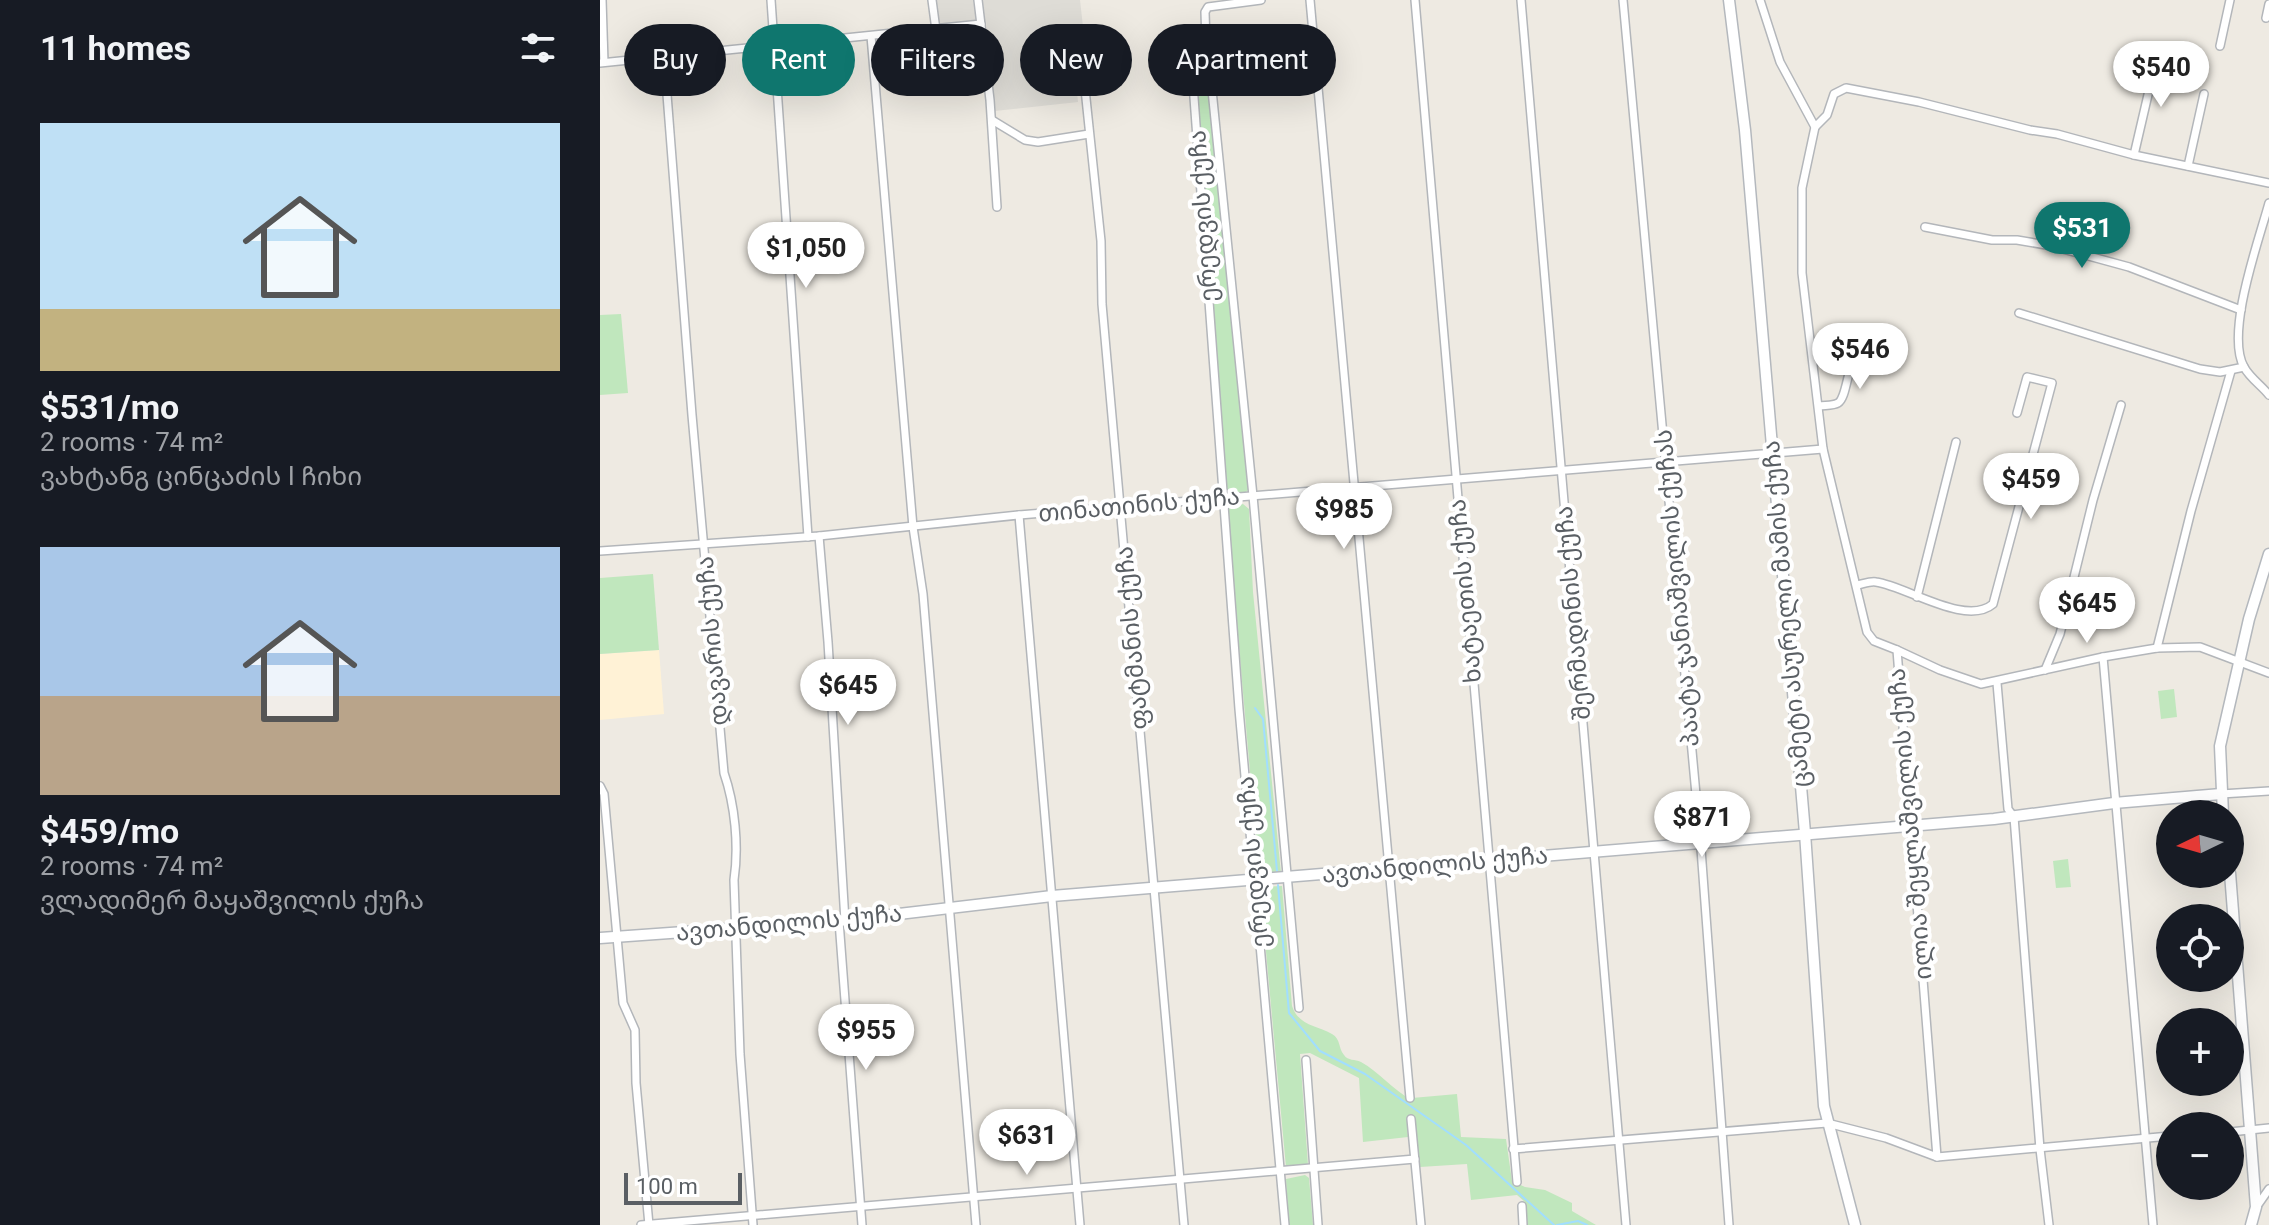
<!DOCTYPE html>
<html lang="en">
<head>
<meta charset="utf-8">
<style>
	:root { --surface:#171b24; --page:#20242c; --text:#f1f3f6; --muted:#9ea1a6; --accent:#0f766e }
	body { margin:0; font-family:Roboto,"Noto Sans Georgian",sans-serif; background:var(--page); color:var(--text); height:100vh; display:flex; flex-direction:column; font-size:30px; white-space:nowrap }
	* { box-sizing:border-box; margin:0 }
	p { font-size:26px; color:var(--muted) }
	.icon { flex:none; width:44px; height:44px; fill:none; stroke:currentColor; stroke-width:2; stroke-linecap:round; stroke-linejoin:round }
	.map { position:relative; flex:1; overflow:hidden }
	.panel { display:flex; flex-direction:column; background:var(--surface); width:600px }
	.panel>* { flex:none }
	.top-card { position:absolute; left:24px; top:24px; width:760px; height:72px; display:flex; gap:16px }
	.needle { width:52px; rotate:265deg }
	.buttons { position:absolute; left:1556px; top:800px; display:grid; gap:16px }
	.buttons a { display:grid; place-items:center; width:88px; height:88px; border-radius:50%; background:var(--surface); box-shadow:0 8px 32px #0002; font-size:40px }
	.scale { position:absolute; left:24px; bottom:20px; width:118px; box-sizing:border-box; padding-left:8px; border:4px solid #5a5f64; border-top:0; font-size:22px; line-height:28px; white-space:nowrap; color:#5a5f64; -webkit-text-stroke:6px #fff; paint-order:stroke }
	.price { position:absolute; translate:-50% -68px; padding:0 18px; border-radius:28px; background:#fff; color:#222; font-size:26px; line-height:52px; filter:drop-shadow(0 2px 4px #0008) }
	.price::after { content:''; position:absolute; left:50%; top:48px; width:24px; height:18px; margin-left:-12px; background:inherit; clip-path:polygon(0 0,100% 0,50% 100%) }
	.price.current { background:var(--accent); color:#fff }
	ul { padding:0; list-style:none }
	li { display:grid; align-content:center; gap:16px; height:424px; padding:0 40px }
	li span { display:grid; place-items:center; height:248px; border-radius:0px; color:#555 }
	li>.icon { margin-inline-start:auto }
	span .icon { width:144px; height:144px; fill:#fffc; stroke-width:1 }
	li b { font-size:34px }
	h2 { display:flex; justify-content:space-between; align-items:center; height:96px; padding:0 40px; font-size:34px }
	.chip { padding:0 28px; border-radius:36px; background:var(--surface); box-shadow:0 8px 32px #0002; font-size:28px; line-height:72px }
	.chip.current { background:var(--accent); color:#fff }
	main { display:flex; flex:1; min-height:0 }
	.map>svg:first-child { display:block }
</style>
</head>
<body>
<main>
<section class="panel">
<h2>11 homes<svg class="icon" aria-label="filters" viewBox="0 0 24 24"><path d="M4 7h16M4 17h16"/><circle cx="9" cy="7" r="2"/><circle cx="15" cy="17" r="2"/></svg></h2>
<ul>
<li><span style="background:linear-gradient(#bfe0f5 75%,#c2b280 0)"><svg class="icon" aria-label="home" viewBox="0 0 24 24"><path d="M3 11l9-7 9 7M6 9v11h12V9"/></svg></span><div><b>$531/mo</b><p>2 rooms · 74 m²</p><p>ვახტანგ ცინცაძის I ჩიხი</p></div></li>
<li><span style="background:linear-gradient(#a9c7e8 60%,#b9a48a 0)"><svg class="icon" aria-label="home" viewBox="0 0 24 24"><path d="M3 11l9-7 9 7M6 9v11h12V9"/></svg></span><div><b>$459/mo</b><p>2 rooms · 74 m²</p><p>ვლადიმერ მაყაშვილის ქუჩა</p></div></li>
</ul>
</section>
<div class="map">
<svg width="1669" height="1225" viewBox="0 0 1669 1225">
	<rect width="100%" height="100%" fill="#eeeae2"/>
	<path fill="#fff2d6" d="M 59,650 L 64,714 L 0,720 L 0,654 Z"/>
	<path fill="#dedcd6" d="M 336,0 L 480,0 L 483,27 L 471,30 L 478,102 L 395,111 L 386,21 L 340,25 Z"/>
	<g fill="#c0e7bd">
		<path d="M 379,32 L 383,73 L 281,83 L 277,42 Z"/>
		<path d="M 608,89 L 648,490 L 645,493 L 628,494 L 621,441 L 597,90 Z"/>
		<path d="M 21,314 L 28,393 L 0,395 L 0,315 Z"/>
		<path d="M 643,504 L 649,509 L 653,592 L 681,873 L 659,873 L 628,523 L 629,507 Z"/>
		<path d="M 53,574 L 59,650 L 0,654 L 0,578 Z"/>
		<path d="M 1574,689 L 1577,717 L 1561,719 L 1558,691 Z"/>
		<path d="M 1468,859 L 1471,887 L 1456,888 L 1453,861 Z"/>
		<path d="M 682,886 L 692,1006 C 699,1026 716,1025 732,1034 C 741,1039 738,1048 744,1055 C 748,1061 755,1059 761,1062 C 779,1072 793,1090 812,1100 L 812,1098 L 857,1094 L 861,1137 L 906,1139 L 912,1181 L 925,1187 L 945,1190 L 972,1203 L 972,1211 L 996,1225 L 927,1225 L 925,1202 L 917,1195 L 871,1200 L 867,1164 L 820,1167 L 815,1125 L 807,1126 L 808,1137 L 763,1142 L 759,1078 L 710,1053 L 700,1054 L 708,1165 L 686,1167 L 660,887 Z"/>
		<path d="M 705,1175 L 709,1178 L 713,1225 L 689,1225 L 686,1179 Z"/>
	</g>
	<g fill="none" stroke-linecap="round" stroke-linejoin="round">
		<g stroke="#a1deff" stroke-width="2">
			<path d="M 655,708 L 663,719 L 677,871"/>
			<path d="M 678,885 L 689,1013 L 720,1051 L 765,1074 L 866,1145 L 954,1225"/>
			<path d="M 957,1225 L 978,1221 L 987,1225"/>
		</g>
		<defs>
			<g id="street">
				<path d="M 2,0 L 4,62"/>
				<path d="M 171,0 L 208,537"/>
				<path d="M 332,0 L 336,30"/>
				<path d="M 378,0 L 390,100 L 397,207"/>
				<path d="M 661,0 L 608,7 L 605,12 L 606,43 L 593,84 L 639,709 L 685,1225"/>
				<path d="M 710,0 L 810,1098"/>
				<path d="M 815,0 L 917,1182"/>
				<path d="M 921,0 L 1026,1225"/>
				<path d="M 1023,0 L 1101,849 L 1129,1225"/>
				<path d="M 1160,0 L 1180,62 L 1215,127 L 1202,188 L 1202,273 L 1223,449 L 1267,632 L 1274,641 L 1297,650 L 1337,1157"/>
				<path d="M 1666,18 L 1669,4"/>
				<path d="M 271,36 L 313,527 L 323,594 L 376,1225"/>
				<path d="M 1620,46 L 1630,0"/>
				<path d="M 481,51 L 501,241 L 502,304 L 584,1225"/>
				<path d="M 64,56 L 92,415 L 124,773 C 135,805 139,846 134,880 L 140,1054 L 153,1225"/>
				<path d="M 0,63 L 381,24"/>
				<path d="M 599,63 L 611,80 L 653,496 L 699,1008"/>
				<path d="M 392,120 L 425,140 L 438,142 L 489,134"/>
				<path d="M 1215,127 L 1227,115 L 1234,94 L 1246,88 L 1319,102 L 1430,130 L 1457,134 L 1534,155 L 1669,183"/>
				<path d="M 1534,155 L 1557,56"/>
				<path d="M 1588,166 L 1604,94"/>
				<path d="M 1669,203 C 1659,240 1625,333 1644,367 C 1650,378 1662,386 1669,395"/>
				<path d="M 1325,227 L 1392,240 L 1417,240 L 1452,246 L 1529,267 L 1641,310"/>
				<path d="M 1419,313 L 1600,369 L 1620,372 L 1644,367"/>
				<path d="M 1219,406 C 1225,405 1233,406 1238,403 C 1250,396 1245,345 1273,344 C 1281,344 1291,348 1299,350"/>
				<path d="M 419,515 L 480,1225"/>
				<path d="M 219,536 L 228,642 L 245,921"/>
				<path d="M 0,551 L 219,536 L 419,515 L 1223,449"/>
				<path d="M 1257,585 C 1263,584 1270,581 1276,582 C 1306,586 1366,627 1393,604 L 1452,383 L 1427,377 L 1417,413"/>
				<path d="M 1317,597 L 1356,442"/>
				<path d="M 1557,648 L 1591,511 L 1631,371"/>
				<path d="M 1297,650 L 1340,670 L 1381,684 L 1503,657 L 1557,648 L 1600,647 L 1669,673"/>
				<path d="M 1503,657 L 1553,1225"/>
				<path d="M 1445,670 L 1460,634 L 1493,500 L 1521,405"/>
				<path d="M 1397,683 L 1408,809 L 1414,817 L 1440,1149 L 1449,1225"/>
				<path d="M 0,786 L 4,794 L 23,1003 L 35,1030 L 36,1083 L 49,1225"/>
				<path d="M 1621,794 L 1669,791"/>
				<path d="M 239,921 L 262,1225"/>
				<path d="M 706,1060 L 718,1225"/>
				<path d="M 811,1119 L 821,1225"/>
				<path d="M 1630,1132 L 1669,1128"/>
				<path d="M 913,1149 L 1227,1123 L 1286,1138 L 1337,1157 L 1570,1136"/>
				<path d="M 922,1206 L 923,1225"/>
				<path d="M 1657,1206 L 1669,1189"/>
				<path d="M 41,1225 C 299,1204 557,1181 815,1159"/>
			</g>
			<g id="secondary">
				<path d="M 1129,0 L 1145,130 L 1205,833 L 1224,1106 L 1255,1225"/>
				<path d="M 1623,814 L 1620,746 L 1649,619 L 1669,554"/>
				<path d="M 1630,873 L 1656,1207 L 1651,1225"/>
				<path d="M 0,938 L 239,921 L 452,896 L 1394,819 L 1514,803 L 1621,794"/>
			</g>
		</defs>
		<use href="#street" stroke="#b3b6ba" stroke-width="10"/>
		<use href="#secondary" stroke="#b4b8bd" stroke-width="13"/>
		<use href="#street" stroke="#fff" stroke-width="7"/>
		<use href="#secondary" stroke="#fff" stroke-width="10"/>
	</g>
	<g text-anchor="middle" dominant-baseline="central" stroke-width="8" stroke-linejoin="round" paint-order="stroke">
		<g font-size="24" fill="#5a5f64" stroke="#fff">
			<text transform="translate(603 216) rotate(-94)">ერედვის ქუჩა</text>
			<text transform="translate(539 505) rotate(-5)">თინათინის ქუჩა</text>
			<text transform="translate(1077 588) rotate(-95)">პაატა ჯანიაშვილის ქუჩას</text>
			<text transform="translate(865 591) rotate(-95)">ხატაეთის ქუჩა</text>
			<text transform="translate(973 613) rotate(-95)">შერმადინის ქუჩა</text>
			<text transform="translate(1186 614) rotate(-95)">ცამეტი ასურელი მამის ქუჩა</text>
			<text transform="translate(532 638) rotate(-95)">ფატმანის ქუჩა</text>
			<text transform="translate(112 641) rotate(-95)">დავარის ქუჩა</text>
			<text transform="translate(1310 824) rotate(-95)">ილია შეყლაშვილის ქუჩა</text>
			<text transform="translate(653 862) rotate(-95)">ერედვის ქუჩა</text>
			<text transform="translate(835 865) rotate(-5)">ავთანდილის ქუჩა</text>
			<text transform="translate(189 923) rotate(-5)">ავთანდილის ქუჩა</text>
		</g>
	</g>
</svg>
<div class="buttons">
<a><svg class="needle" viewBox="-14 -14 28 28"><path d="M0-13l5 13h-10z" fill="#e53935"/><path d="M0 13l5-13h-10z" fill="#9ea1a6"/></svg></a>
<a><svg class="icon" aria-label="locate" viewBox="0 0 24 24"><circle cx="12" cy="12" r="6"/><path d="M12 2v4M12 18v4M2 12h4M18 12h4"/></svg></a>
<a>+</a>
<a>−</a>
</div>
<div class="scale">100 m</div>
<b class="price" style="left:1561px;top:109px">$540</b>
<b class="price current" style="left:1482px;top:270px">$531</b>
<b class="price" style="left:206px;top:290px">$1,050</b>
<b class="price" style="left:1260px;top:391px">$546</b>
<b class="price" style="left:1431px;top:521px">$459</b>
<b class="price" style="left:744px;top:551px">$985</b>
<b class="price" style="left:1487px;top:645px">$645</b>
<b class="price" style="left:248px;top:727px">$645</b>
<b class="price" style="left:1102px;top:859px">$871</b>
<b class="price" style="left:266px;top:1072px">$955</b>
<b class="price" style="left:427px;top:1177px">$631</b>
<div class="top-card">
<a class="chip">Buy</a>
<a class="chip current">Rent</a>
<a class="chip">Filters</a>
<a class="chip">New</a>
<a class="chip">Apartment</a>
</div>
</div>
</main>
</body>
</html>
